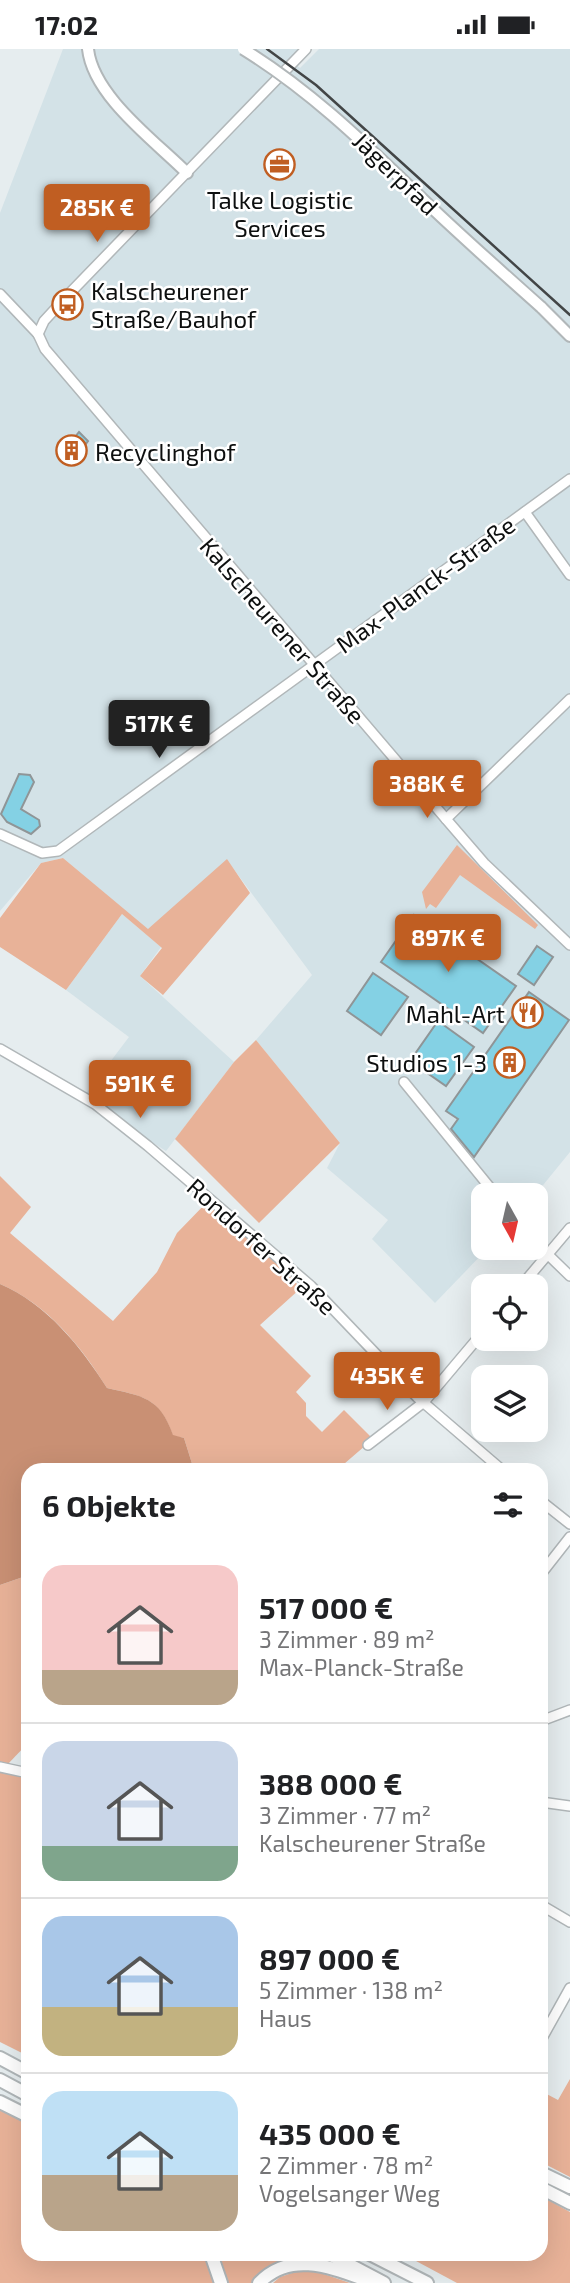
<!DOCTYPE html>
<html lang="de">
<head>
<meta charset="utf-8">
<style>
	:root { --surface:#fff; --page:#f6f6f6; --text:#202124; --muted:#757577; --line:#e0e0e0; --accent:#c05e22 }
	body { margin:0; font-family:"Exo 2",sans-serif; background:var(--page); color:var(--text); height:100vh; display:flex; flex-direction:column; font-size:26px; white-space:nowrap }
	* { box-sizing:border-box; margin:0 }
	p { font-size:23px; color:var(--muted) }
	.icon { flex:none; width:38px; height:38px; fill:none; stroke:currentColor; stroke-width:2; stroke-linecap:round; stroke-linejoin:round }
	.map { position:relative; flex:1; overflow:hidden }
	.drawer { position:absolute; left:21px; top:1414px; width:527px; height:798px; display:flex; flex-direction:column; background:var(--surface); border-radius:21px; box-shadow:0 7px 28px #0002 }
	.drawer>* { flex:none }
	.needle { width:46px; rotate:172deg }
	.buttons { position:absolute; left:471px; top:1134px; display:grid; gap:14px }
	.buttons a { display:grid; place-items:center; width:77px; height:77px; border-radius:14px; background:var(--surface); box-shadow:0 7px 28px #0002; font-size:35px }
	.price { position:absolute; translate:-50% -60px; padding:0 16px; border-radius:7px; background:var(--accent); color:#fff; font-size:23px; line-height:46px; filter:drop-shadow(0 2px 4px #0008) }
	.price::after { content:''; position:absolute; left:50%; top:42px; width:21px; height:16px; margin-left:-10px; background:inherit; clip-path:polygon(0 0,100% 0,50% 100%) }
	.price.active { background:#222; color:#fff }
	ul { padding:0; list-style:none }
	li { display:flex; align-items:center; gap:21px; height:175px; padding:0 21px }
	li+li { border-top:2px solid var(--line) }
	li span { display:grid; place-items:center; flex:none; width:196px; height:140px; border-radius:21px; color:#555 }
	li>.icon { margin-inline-start:auto }
	span .icon { width:84px; height:84px; fill:#fffc; stroke-width:1 }
	li b { font-size:30px }
	h2 { display:flex; justify-content:space-between; align-items:center; height:84px; padding:0 21px; font-size:30px }
	.status { display:flex; justify-content:space-between; align-items:center; height:49px; padding:0 35px; background:var(--surface); direction:ltr }
	.status svg { height:19px; fill:currentColor }
	.map>svg:first-child { display:block }
</style>
</head>
<body>
<div class="status"><b>17:02</b><svg viewBox="0 0 49 12"><path d="M0 12V9h3v3zM5 12V6h3v6zM10 12V3h3v9zM15 12V0h3v12zM26 1h20v11H26zM47 4h2v5h-2z"/></svg></div>
<div class="map">
<svg width="570" height="2234" viewBox="0 0 570 2234">
	<rect width="100%" height="100%" fill="#e6edef"/>
	<g fill="#d3e2e7">
		<path d="M 63,0 L 298,0 L 289,10 L 300,19 L 319,0 L 570,0 L 570,1103 L 535,1146 L 483,1146 L 483,1199 L 488,1199 L 435,1254 L 372,1190 L 388,1171 L 327,1119 L 340,1094 L 256,991 L 312,926 L 227,811 L 148,881 L 63,809 L 41,814 L 0,862 L 0,164 Z"/>
		<path d="M 122,865 L 161,898 L 140,927 L 234,1013 L 166,1102 L 82,1050 L 129,988 L 66,941 Z"/>
	</g>
	<g fill="#e8b298">
		<path d="M 457,796 L 538,876 L 535,880 L 460,826 L 436,859 L 430,855 L 426,860 L 422,843 Z"/>
		<path d="M 63,809 L 148,880 L 227,810 L 250,844 L 163,946 L 140,927 L 162,899 L 122,865 L 66,941 L 0,898 L 0,869 L 41,814 Z"/>
		<path d="M 256,991 L 340,1094 L 259,1174 L 175,1090 L 234,1013 Z"/>
		<path d="M 0,1127 L 31,1158 L 10,1184 L 113,1272 L 157,1223 L 177,1184 L 209,1151 L 254,1191 L 301,1239 L 260,1276 L 311,1327 L 296,1343 L 306,1354 L 306,1367 L 322,1383 L 344,1361 L 373,1390 L 337,1421 L 194,1421 L 184,1389 L 173,1387 C 160,1348 142,1347 107,1339 C 81,1297 47,1255 0,1235 Z"/>
		<path d="M 23,1528 L 28,1529 L 28,1694 L 7,1716 L 0,1714 L 0,1536 Z"/>
		<path d="M 0,1722 L 28,1728 L 28,2007 L 0,1993 Z"/>
		<path d="M 570,2030 L 570,2128 L 541,2113 L 541,2042 L 558,2051 Z"/>
		<path d="M 0,2060 L 28,2075 L 28,2205 L 206,2205 L 215,2234 L 0,2234 Z"/>
		<path d="M 541,2147 L 570,2163 L 570,2234 L 457,2234 L 403,2205 L 541,2205 Z"/>
		<path d="M 216,2205 L 307,2205 L 312,2208 L 278,2213 L 264,2221 L 252,2234 L 227,2234 Z"/>
		<path d="M 298,2222 L 315,2222 L 350,2234 L 273,2234 L 280,2228 Z"/>
	</g>
	<path fill="#c99074" d="M 0,1235 C 47,1255 81,1298 107,1339 C 142,1347 160,1348 173,1386 L 184,1389 L 194,1421 L 28,1421 L 28,1529 L 23,1528 L 0,1536 Z"/>
	<g fill="#84d1e4" stroke="#8f9597" stroke-width="2">
		<path d="M 79,383 L 88,392 L 71,415 L 66,414 L 60,407 Z"/>
		<path d="M 19,725 L 30,726 L 34,733 L 21,760 L 39,771 L 40,777 L 31,785 L 7,773 L 1,765 Z"/>
		<path d="M 414,866 L 516,937 L 483,984 L 381,913 Z"/>
		<path d="M 537,897 L 553,908 L 534,936 L 518,925 Z"/>
		<path d="M 373,924 L 408,948 L 381,986 L 347,962 Z"/>
		<path d="M 529,943 L 569,971 L 474,1108 L 451,1080 L 458,1070 L 446,1062 Z"/>
		<path d="M 438,972 L 474,998 L 446,1037 L 410,1012 Z"/>
	</g>
	<g fill="none" stroke-linecap="round" stroke-linejoin="round">
		<defs>
			<g id="minor">
				<path d="M 0,245 L 38,285"/>
				<path d="M 38,285 L 45,300 L 446,770 L 484,814 L 570,896"/>
				<path d="M 38,285 L 44,272 L 68,246 L 306,0"/>
				<path d="M 525,463 L 570,526"/>
				<path d="M 446,770 L 570,650"/>
				<path d="M 0,785 L 42,804 L 58,802 L 570,430"/>
				<path d="M 0,1000 L 95,1055 L 148,1097 L 311,1237 L 417,1348 L 502,1421"/>
				<path d="M 404,1033 L 496,1146"/>
				<path d="M 536,1194 L 570,1227"/>
				<path d="M 521,1237 L 570,1179"/>
				<path d="M 368,1396 L 424,1353 L 483,1283"/>
				<path d="M 541,1452 L 570,1475"/>
				<path d="M 541,1525 L 570,1488"/>
				<path d="M 541,1672 L 570,1661"/>
				<path d="M 0,1718 L 28,1724"/>
				<path d="M 541,1753 L 570,1757"/>
				<path d="M 541,1856 L 570,1873"/>
				<path d="M 541,1991 L 570,1939"/>
			</g>
			<g id="major">
				<path d="M 88,0 C 93,47 155,92 187,124"/>
				<path d="M 541,258 L 570,287"/>
			</g>
			<g id="highway">
				<path d="M 0,2009 L 28,2024"/>
				<path d="M 0,2031 L 28,2046"/>
				<path d="M 0,2053 L 28,2067"/>
				<path d="M 541,2124 L 570,2138"/>
				<path d="M 541,2139 L 570,2154"/>
				<path d="M 211,2205 L 221,2234"/>
				<path d="M 329,2205 L 384,2234"/>
				<path d="M 370,2205 L 427,2234"/>
				<path d="M 259,2234 C 292,2199 337,2221 375,2234"/>
			</g>
		</defs>
		<use href="#minor" stroke="#b1b7b9" stroke-width="12"/>
		<use href="#major" stroke="#b1b7b9" stroke-width="14"/>
		<use href="#highway" stroke="#b1b7b9" stroke-width="16"/>
		<use href="#minor" stroke="#fff" stroke-width="9"/>
		<use href="#major" stroke="#fff" stroke-width="10"/>
		<use href="#highway" stroke="#fff" stroke-width="12"/>
		<path stroke="#424546" stroke-width="2.5" d="M 267,0 L 316,36 L 570,266"/>
		<defs>
			<path id="major-bridge" d="M 243,0 C 316,45 373,103 434,161 C 469,194 505,226 541,258"/>
		</defs>
		<use href="#major-bridge" stroke="#b1b7b9" stroke-width="14" stroke-linecap="butt"/>
		<use href="#major-bridge" stroke="#fff" stroke-width="10"/>
	</g>
	<defs>
		<symbol id="office-ring" viewBox="-11 -11 22 22"><circle r="9.5" fill="#fff" stroke="#c05e22" stroke-width="1.5"/><path d="M-6-3h4V-5.5h4V-3h4V5H-6ZM-1-4.5V-3h2v-1.5ZM-6 0V1H6V0Z" fill="#c05e22"/></symbol>
		<symbol id="bus-ring" viewBox="-11 -11 22 22"><circle r="9.5" fill="#fff" stroke="#c05e22" stroke-width="1.5"/><path d="M-5-6H5V4H4V6H2V4H-2V6H-4V4H-5ZM-3.5-4V0h7V-4ZM-3.5 1.2v1.5H-2V1.2ZM2 1.2v1.5H3.5V1.2Z" fill="#c05e22"/></symbol>
		<symbol id="building-ring" viewBox="-11 -11 22 22"><circle r="9.5" fill="#fff" stroke="#c05e22" stroke-width="1.5"/><path d="M-4-6H4V6H1V3H-1V6H-4ZM-2.5-4.3h1.7v1.8h-1.7ZM.8-4.3h1.7v1.8H.8ZM-2.5-1h1.7V.8h-1.7ZM.8-1h1.7V.8H.8Z" fill="#c05e22"/></symbol>
		<symbol id="restaurant-ring" viewBox="-11 -11 22 22"><circle r="9.5" fill="#fff" stroke="#c05e22" stroke-width="1.5"/><path d="M-5-6h1v4h1v-4h1v4h1v-4h1v5L-1.5 .5V6h-2V.5L-5-1ZM5-6V6H3V1.5H1.5Q1.5-4 5-6Z" fill="#c05e22"/></symbol>
	</defs>
	<g fill-rule="evenodd">
		<use href="#office-ring" x="262" y="98" width="35" height="35"/>
		<use href="#bus-ring" x="50" y="238" width="35" height="35"/>
		<use href="#building-ring" x="54" y="384" width="35" height="35"/>
		<use href="#restaurant-ring" x="510" y="946" width="35" height="35"/>
		<use href="#building-ring" x="492" y="996" width="35" height="35"/>
	</g>
	<g text-anchor="middle" dominant-baseline="central" stroke-width="5" stroke-linejoin="round" paint-order="stroke">
		<g font-size="24" fill="#0d0f0f" stroke="#fff">
			<text transform="translate(396 124) rotate(44)">Jägerpfad</text>
			<text transform="translate(425 535) rotate(-36)">Max-Planck-Straße</text>
			<text transform="translate(283 581) rotate(49)">Kalscheurener Straße</text>
			<text transform="translate(262 1197) rotate(42)">Rondorfer Straße</text>
		</g>
		<g font-size="24" fill="#0d0f0f" stroke="#fff" text-anchor="start">
			<text x="280" y="150" text-anchor="middle">Talke Logistic<tspan x="280" dy="28">Services</tspan></text>
			<text x="91" y="241">Kalscheurener<tspan x="91" dy="28">Straße/Bauhof</tspan></text>
			<text x="95" y="402">Recyclinghof</text>
			<text x="505" y="964" text-anchor="end">Mahl-Art</text>
			<text x="487" y="1013" text-anchor="end">Studios 1-3</text>
		</g>
	</g>
</svg>
<div class="buttons">
<a><svg class="needle" viewBox="-14 -14 28 28"><path d="M0-13l5 13h-10z" fill="#e53935"/><path d="M0 13l5-13h-10z" fill="#757577"/></svg></a>
<a><svg class="icon" aria-label="locate" viewBox="0 0 24 24"><circle cx="12" cy="12" r="6"/><path d="M12 2v4M12 18v4M2 12h4M18 12h4"/></svg></a>
<a><svg class="icon" aria-label="layers" viewBox="0 0 24 24"><path d="M12 4l9 5-9 5-9-5zM3 14l9 5 9-5"/></svg></a>
</div>
<b class="price" style="left:97px;top:195px">285K €</b>
<b class="price active" style="left:159px;top:711px">517K €</b>
<b class="price" style="left:427px;top:771px">388K €</b>
<b class="price" style="left:448px;top:925px">897K €</b>
<b class="price" style="left:140px;top:1071px">591K €</b>
<b class="price" style="left:387px;top:1363px">435K €</b>
<section class="drawer">
<h2>6 Objekte<svg class="icon" aria-label="filters" viewBox="0 0 24 24"><path d="M4 7h16M4 17h16"/><circle cx="9" cy="7" r="2"/><circle cx="15" cy="17" r="2"/></svg></h2>
<ul>
<li><span style="background:linear-gradient(#f6c9c9 75%,#b9a48a 0)"><svg class="icon" aria-label="home" viewBox="0 0 24 24"><path d="M3 11l9-7 9 7M6 9v11h12V9"/></svg></span><div><b>517 000 €</b><p>3 Zimmer · 89 m²</p><p>Max-Planck-Straße</p></div></li>
<li><span style="background:linear-gradient(#c9d6e8 75%,#7fa58c 0)"><svg class="icon" aria-label="home" viewBox="0 0 24 24"><path d="M3 11l9-7 9 7M6 9v11h12V9"/></svg></span><div><b>388 000 €</b><p>3 Zimmer · 77 m²</p><p>Kalscheurener Straße</p></div></li>
<li><span style="background:linear-gradient(#a9c7e8 65%,#c2b280 0)"><svg class="icon" aria-label="home" viewBox="0 0 24 24"><path d="M3 11l9-7 9 7M6 9v11h12V9"/></svg></span><div><b>897 000 €</b><p>5 Zimmer · 138 m²</p><p>Haus</p></div></li>
<li><span style="background:linear-gradient(#bfe0f5 60%,#b9a48a 0)"><svg class="icon" aria-label="home" viewBox="0 0 24 24"><path d="M3 11l9-7 9 7M6 9v11h12V9"/></svg></span><div><b>435 000 €</b><p>2 Zimmer · 78 m²</p><p>Vogelsanger Weg</p></div></li>
</ul>
</section>
</div>
</body>
</html>
